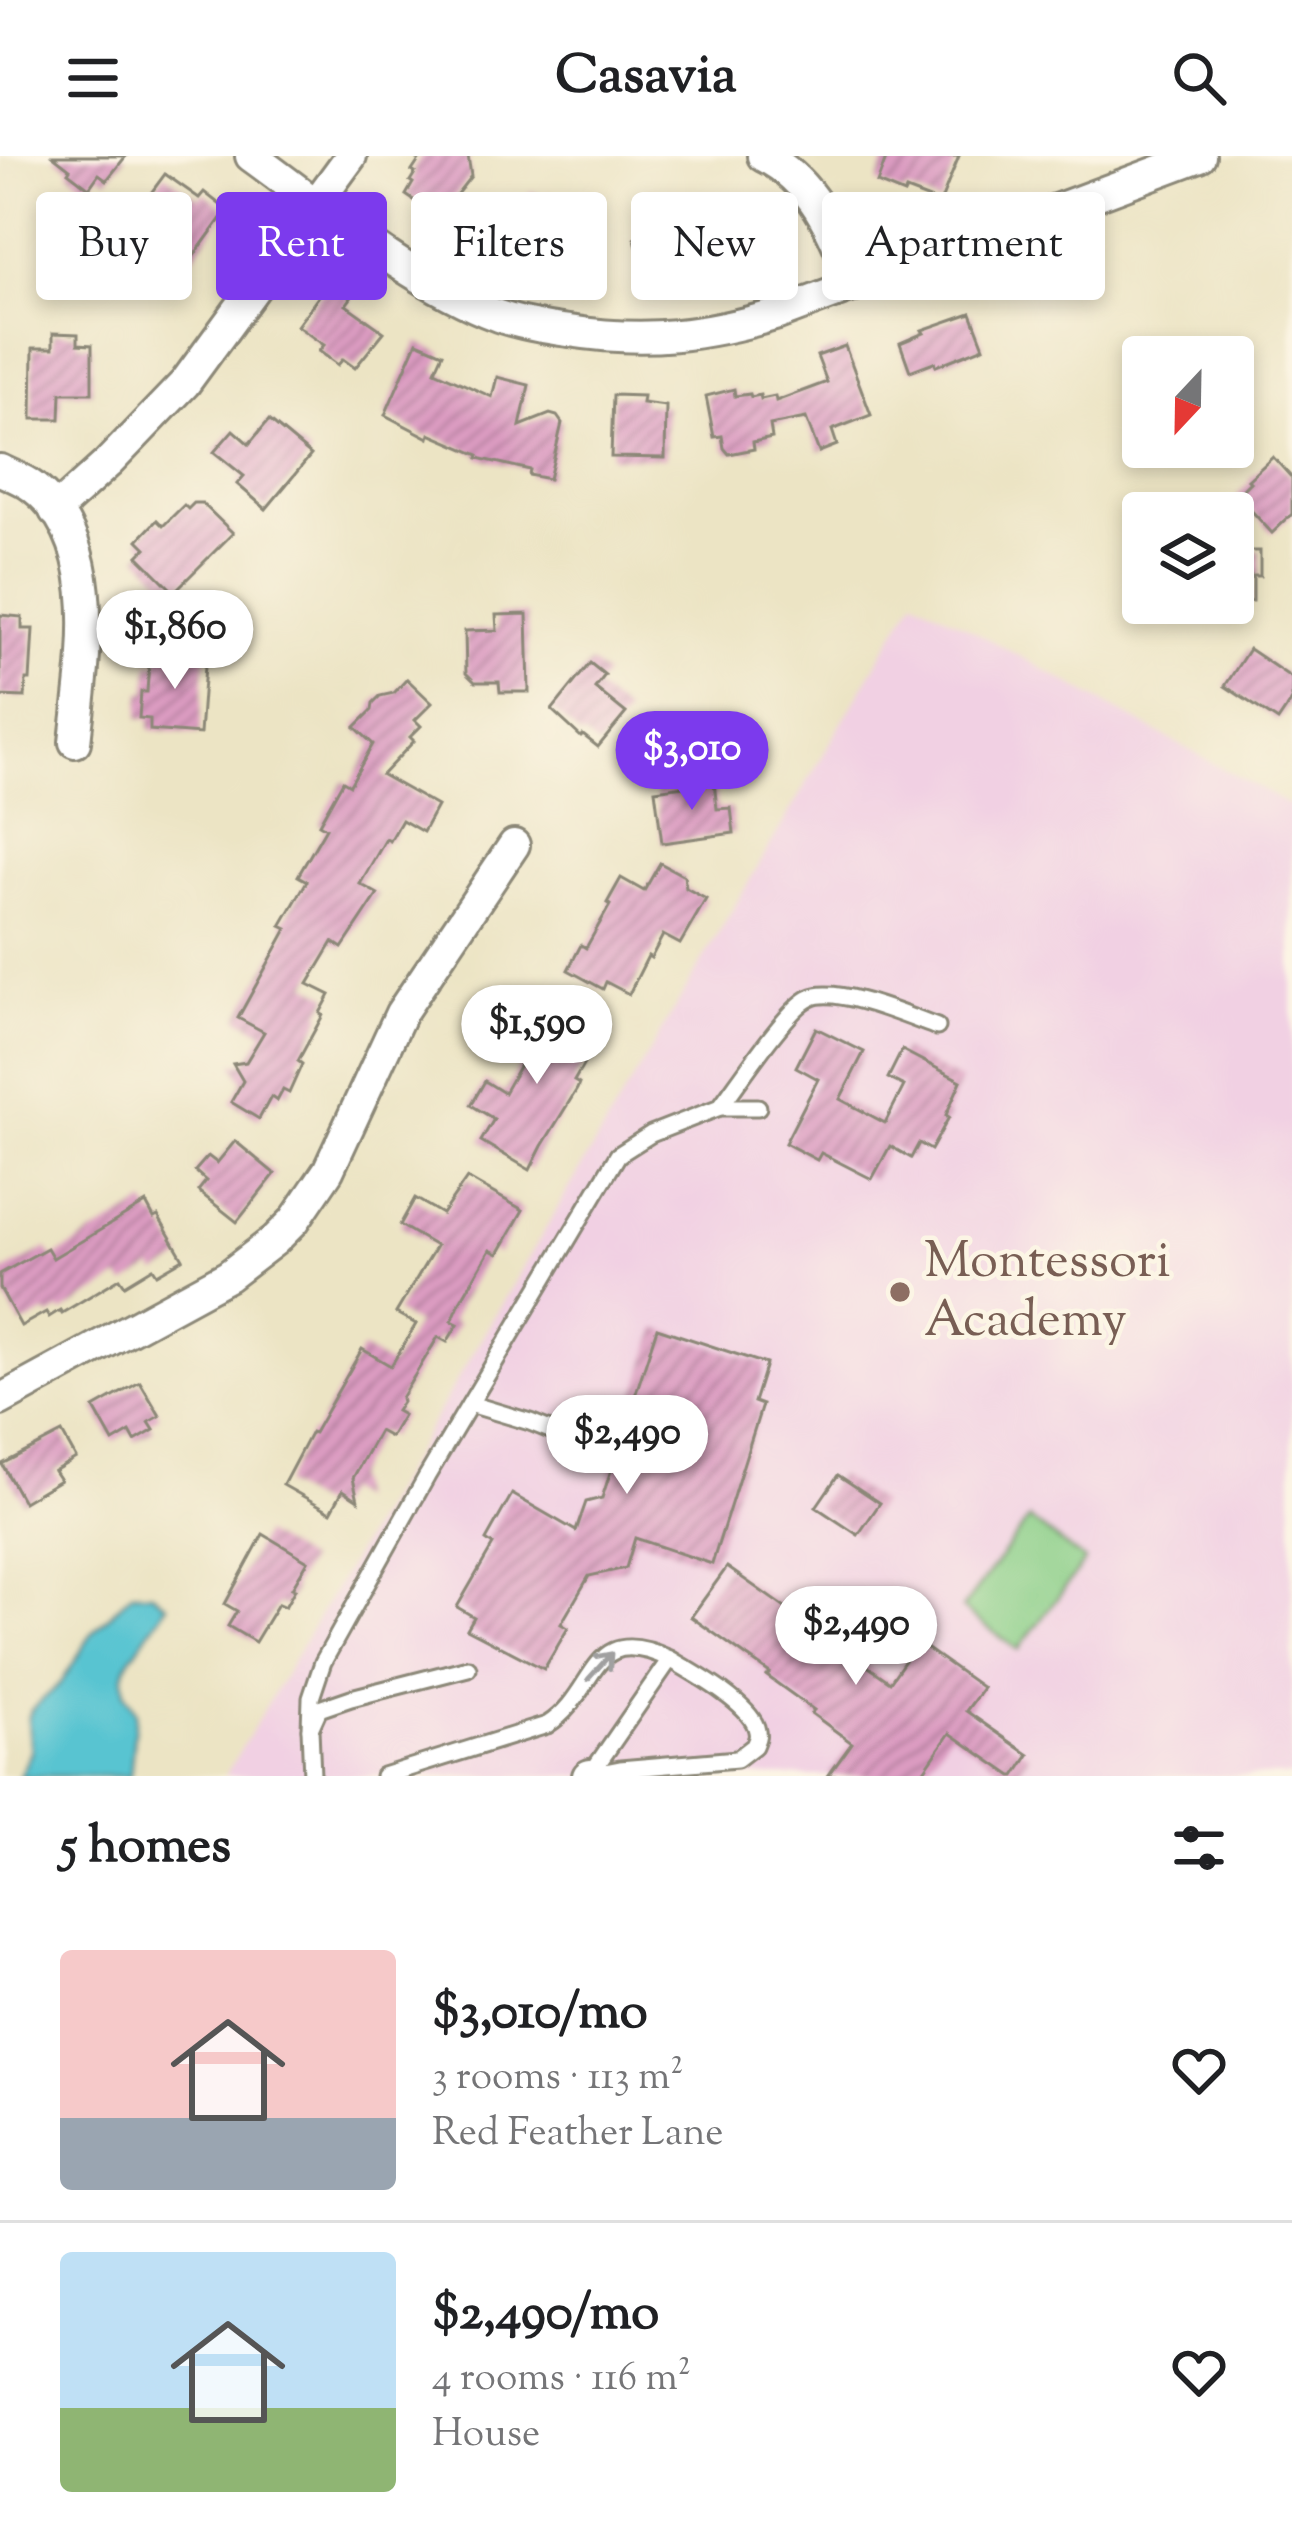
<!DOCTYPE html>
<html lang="en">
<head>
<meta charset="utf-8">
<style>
	:root { --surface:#fff; --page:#f2f2f2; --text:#202124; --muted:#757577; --line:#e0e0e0; --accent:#7c3aed }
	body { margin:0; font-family:"Sorts Mill Goudy",serif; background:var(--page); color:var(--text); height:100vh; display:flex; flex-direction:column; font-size:45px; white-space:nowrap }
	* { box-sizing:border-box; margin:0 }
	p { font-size:39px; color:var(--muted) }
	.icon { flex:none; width:66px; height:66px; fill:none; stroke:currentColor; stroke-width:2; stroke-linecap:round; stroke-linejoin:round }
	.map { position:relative; height:1620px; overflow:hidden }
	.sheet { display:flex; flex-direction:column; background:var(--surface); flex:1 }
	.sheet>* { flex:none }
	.guide { position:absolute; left:36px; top:36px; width:1221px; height:108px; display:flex; gap:24px }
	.needle { width:78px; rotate:202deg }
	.tools { position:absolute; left:1122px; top:180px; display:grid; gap:24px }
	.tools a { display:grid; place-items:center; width:132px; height:132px; border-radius:12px; background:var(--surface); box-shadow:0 6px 18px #0003; font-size:60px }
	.price { position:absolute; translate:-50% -102px; padding:0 27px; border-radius:42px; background:#fff; color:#222; font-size:39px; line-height:78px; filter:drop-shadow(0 3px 6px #0008) }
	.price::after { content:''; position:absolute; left:50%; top:72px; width:36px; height:27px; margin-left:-18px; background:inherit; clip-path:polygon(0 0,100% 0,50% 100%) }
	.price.on { background:var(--accent); color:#fff }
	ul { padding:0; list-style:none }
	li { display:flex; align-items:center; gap:36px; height:300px; padding:0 60px }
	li+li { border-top:3px solid var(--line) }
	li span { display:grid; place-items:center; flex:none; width:336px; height:240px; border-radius:12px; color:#555 }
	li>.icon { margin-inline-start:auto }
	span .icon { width:144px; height:144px; fill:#fffc; stroke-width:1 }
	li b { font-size:51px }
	h2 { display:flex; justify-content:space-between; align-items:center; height:144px; padding:0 60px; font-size:51px }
	.pill { padding:0 42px; border-radius:12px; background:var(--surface); box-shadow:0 6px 18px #0003; font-size:42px; line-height:108px }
	.pill.on { background:var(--accent); color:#fff }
	header { display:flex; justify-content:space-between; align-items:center; height:156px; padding:0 60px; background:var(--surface); font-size:54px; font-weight:700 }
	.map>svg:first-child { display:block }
</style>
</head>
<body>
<header><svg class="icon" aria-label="menu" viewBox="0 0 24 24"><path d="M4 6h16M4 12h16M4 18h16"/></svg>Casavia<svg class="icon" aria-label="search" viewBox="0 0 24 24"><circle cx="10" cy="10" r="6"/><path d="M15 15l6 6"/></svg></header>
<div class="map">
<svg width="1292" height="1620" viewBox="0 0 1292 1620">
	<defs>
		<pattern id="building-hatch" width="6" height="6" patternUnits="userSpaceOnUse" patternTransform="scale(3)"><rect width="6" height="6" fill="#db9bc1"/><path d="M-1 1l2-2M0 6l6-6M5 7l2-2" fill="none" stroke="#b27f9d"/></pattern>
	</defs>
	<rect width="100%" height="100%" fill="#fcf5e5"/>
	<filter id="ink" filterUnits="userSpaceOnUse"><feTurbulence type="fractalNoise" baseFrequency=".00833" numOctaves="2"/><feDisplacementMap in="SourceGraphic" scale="24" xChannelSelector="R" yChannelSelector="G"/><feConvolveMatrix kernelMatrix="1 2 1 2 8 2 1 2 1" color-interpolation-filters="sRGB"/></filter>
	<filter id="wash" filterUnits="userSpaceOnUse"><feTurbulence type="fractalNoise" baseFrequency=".004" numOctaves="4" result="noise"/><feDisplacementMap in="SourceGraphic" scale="48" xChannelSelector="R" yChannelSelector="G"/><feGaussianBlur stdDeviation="2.7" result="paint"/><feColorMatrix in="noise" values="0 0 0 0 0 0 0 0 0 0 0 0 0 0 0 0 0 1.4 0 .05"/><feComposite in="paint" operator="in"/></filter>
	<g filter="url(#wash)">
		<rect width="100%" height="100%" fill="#ece4c4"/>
		<path fill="#f1d0e3" d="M 915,442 L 1292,651 L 1292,1620 L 225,1620 Z"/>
		<path fill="#89ce87" stroke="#5a7c59" stroke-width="3" d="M 1029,1363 L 1085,1405 L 1018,1494 L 962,1453 Z"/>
		<path fill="#58c4d1" stroke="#42787e" stroke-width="3" d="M 132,1437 L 152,1437 L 167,1449 L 128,1506 L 123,1521 L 125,1537 L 136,1556 L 130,1620 L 19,1620 L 31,1597 L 28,1563 L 31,1554 L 61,1527 L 93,1476 Z"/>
		<g id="blocks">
			<g fill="url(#building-hatch)">
				<path d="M 53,0 L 126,0 L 107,24 L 99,18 L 89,32 L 68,16 L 70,13 Z"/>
				<path d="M 422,0 L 468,0 L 471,20 L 446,52 L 434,44 L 428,54 L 406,39 L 413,27 L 410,25 L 415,17 L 412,15 Z"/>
				<path d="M 887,0 L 959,0 L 940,47 L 906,34 L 904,38 L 877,27 Z"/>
				<path d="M 165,18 L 199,42 L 204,36 L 227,54 L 188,108 L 175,98 L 168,107 L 145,90 L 152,82 L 130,65 Z"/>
				<path d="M 530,35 L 544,40 L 548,37 L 557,40 L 559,45 L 597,56 L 578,114 L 537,101 L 534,108 L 509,99 Z"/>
				<path d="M 716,63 L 725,99 L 680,109 L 678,100 L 669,101 L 668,115 L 644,120 L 635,82 Z"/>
				<path d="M 329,126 L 351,142 L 346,149 L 384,176 L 355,212 L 343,203 L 338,209 L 319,195 L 324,189 L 297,170 Z"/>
				<path d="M 971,157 L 984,191 L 936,210 L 934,206 L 910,215 L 900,187 L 924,177 L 922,174 Z"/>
				<path d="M 53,177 L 78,178 L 78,188 L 92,189 L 92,237 L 61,237 L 60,263 L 32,263 L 33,192 L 53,192 Z"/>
				<path d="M 417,186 L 443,197 L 435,215 L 492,241 L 497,221 L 529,229 L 520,270 L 550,258 L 557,260 L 562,267 L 549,323 L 529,319 L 530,314 L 478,302 L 479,299 L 430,278 L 429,282 L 385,259 Z"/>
				<path d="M 845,190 L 871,259 L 832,274 L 837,289 L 819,296 L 806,262 L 770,269 L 772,282 L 753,286 L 754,293 L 729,298 L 724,292 L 722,280 L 714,281 L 706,240 L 734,233 L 735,240 L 750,238 L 751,241 L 760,239 L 761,243 L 775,240 L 776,245 L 827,226 L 817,200 Z"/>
				<path d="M 613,239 L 643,240 L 642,247 L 666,250 L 665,302 L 611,301 Z"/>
				<path d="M 269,264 L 311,299 L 266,353 L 237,328 L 244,320 L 214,296 L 233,274 L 249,288 Z"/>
				<path d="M 1273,301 L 1292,322 L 1292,358 L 1272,377 L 1237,339 L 1250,326 L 1248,324 Z"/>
				<path d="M 194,347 L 202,347 L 233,377 L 174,436 L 138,400 L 146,392 L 138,384 L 157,364 L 163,370 L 184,349 L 188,353 Z"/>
				<path d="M 1233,395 L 1260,395 L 1260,420 L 1253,420 L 1253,445 L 1233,445 Z"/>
				<path d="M 527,458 L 529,536 L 500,536 L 499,526 L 475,526 L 466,517 L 465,475 L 497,474 L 496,459 Z"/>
				<path d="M 0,459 L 22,461 L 22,473 L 33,473 L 30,524 L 26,524 L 25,541 L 0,540 Z"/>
				<path d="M 158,492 L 206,496 L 200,578 L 150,574 L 150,563 L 139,562 L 141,536 L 147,536 L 149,507 L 157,508 Z"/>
				<path d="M 1249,493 L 1292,522 L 1292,544 L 1278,565 L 1225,530 Z"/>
				<path d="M 590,507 L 605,519 L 595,532 L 626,557 L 598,591 L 583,579 L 581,581 L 552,554 Z"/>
				<path d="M 407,523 L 432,547 L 415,564 L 421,570 L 410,581 L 414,585 L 382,619 L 437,650 L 423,676 L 402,664 L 390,685 L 386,683 L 360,728 L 378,738 L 342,792 L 333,786 L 308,828 L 330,839 L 320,857 L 323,859 L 298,905 L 302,908 L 289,937 L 283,934 L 277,945 L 271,941 L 259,963 L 231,946 L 243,925 L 233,908 L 246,906 L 264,876 L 238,862 L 287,773 L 281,770 L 307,725 L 298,720 L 326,672 L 319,668 L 343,625 L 350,629 L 373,588 L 355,571 L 372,554 L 373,547 L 380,540 L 394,537 Z"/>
				<path d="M 714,626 L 717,653 L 731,652 L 734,677 L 662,687 L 655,634 Z"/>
				<path d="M 660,707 L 684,720 L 686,732 L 706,743 L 680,788 L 663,779 L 651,802 L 648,800 L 629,838 L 606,826 L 603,833 L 568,814 L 581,789 L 586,792 L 610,749 L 607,747 L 621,722 L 644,735 Z"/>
				<path d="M 542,847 L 600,880 L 574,925 L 579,928 L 577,933 L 542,990 L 530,1014 L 481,985 L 494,963 L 471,949 L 485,925 L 504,937 L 537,879 L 527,873 Z"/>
				<path d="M 816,872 L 864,896 L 840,943 L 885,967 L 904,930 L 888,922 L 902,894 L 961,925 L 946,959 L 949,961 L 931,994 L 919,987 L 911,1002 L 890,990 L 872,1023 L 821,997 L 817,1004 L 785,987 L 818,923 L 796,911 Z"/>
				<path d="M 235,985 L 275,1018 L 237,1066 L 198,1035 L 206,1025 L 195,1015 L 208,1000 L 217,1007 Z"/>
				<path d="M 467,1022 L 523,1054 L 498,1098 L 490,1094 L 460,1146 L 452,1165 L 458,1168 L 447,1186 L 438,1181 L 401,1242 L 402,1246 L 396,1255 L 403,1259 L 390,1281 L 379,1275 L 353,1322 L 358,1344 L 343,1334 L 331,1356 L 283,1329 L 311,1276 L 314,1277 L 362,1193 L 391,1210 L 416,1168 L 396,1157 L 436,1090 L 400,1069 L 415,1042 L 442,1058 Z"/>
				<path d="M 146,1047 L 154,1062 L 158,1060 L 183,1103 L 157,1118 L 153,1112 L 125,1129 L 120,1122 L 62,1157 L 60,1154 L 49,1161 L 46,1156 L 21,1170 L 0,1132 L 0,1118 L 47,1092 L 53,1102 Z"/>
				<path d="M 657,1172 L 766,1208 L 754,1246 L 762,1249 L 712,1408 L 635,1382 L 626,1412 L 589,1420 L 561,1468 L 568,1472 L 544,1513 L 467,1473 L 474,1461 L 457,1451 L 493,1389 L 486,1384 L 512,1338 L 576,1375 L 586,1346 L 602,1342 Z"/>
				<path d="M 140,1226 L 160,1260 L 149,1266 L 154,1274 L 135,1285 L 130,1276 L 113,1286 L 94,1252 Z"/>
				<path d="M 62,1277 L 76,1302 L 54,1315 L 60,1324 L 23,1346 L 2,1308 Z"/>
				<path d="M 838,1319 L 880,1347 L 858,1379 L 816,1351 Z"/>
				<path d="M 263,1378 L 308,1405 L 292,1432 L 295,1433 L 285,1451 L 278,1448 L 255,1486 L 228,1470 L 237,1455 L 225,1448 Z"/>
				<path d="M 727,1411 L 890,1526 L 918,1486 L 983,1532 L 966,1555 L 1029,1599 L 1015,1620 L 1012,1620 L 950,1577 L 920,1620 L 828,1620 L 852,1587 L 811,1557 L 814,1554 L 767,1520 L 770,1517 L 691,1461 Z"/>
			</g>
		</g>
	</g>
	<g filter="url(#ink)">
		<use href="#blocks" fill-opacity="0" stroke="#8c8878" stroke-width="3"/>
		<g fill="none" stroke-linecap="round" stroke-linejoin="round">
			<defs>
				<g id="lane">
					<path d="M 720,951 C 737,929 788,851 810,842 C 836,829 909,861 937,871"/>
					<path d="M 470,1248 L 530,1266 L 585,1288"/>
					<path d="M 670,1503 C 692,1516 747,1546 756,1571 C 759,1581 757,1582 754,1590 L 737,1603 L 620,1613 L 590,1619 Z"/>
					<path d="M 310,1573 L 311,1542 L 323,1506 L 427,1320 L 618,999 L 651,978 L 720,951 L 758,951"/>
					<path d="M 312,1620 L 310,1573 L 319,1553 L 351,1542 L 468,1512"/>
					<path d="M 383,1620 L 547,1569 C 600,1536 587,1464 670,1503"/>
				</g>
				<g id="street">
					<path d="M 251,0 C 326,54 411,127 498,160 C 521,168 545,172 569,175 C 645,187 705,180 778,158 L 1200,0"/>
					<path d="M 763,0 C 815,25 835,80 855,130"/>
					<path d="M 0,314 C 11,319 24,324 33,331 C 107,387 83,507 75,586"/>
					<path d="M 55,355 L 108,307 L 185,227 L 351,0"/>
					<path d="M 0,1244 L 228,1120 L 275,1084 L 294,1065 L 328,1015 L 401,857 L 514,689"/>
					<path d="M 588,1620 L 590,1619"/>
				</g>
			</defs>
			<use href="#lane" stroke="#8c8878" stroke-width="21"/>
			<use href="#street" stroke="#8c8878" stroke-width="36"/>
			<use href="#lane" stroke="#fff" stroke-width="15"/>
			<use href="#street" stroke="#fff" stroke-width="30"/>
		</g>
		<defs><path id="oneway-shaft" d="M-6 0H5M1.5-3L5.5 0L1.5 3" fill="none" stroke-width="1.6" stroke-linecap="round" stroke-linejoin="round" transform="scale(3)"/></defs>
		<use stroke="#a0a0a0" href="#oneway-shaft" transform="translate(600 1510) rotate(-48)"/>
	</g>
	<circle fill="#8d6e63" stroke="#fcf5e5" stroke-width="4.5" cx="900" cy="1136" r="12"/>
	<g text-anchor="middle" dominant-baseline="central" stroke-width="9" stroke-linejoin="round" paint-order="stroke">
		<g font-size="51" fill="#785e54" stroke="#fcf5e5" text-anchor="start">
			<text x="924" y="1107">Montessori<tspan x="924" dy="59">Academy</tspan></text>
		</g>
	</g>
</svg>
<div class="tools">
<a><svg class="needle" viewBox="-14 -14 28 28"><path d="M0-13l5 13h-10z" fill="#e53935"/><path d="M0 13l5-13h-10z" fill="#757577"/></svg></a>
<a><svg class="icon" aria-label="layers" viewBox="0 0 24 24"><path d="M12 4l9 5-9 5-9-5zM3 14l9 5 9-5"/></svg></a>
</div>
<b class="price" style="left:175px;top:536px">$1,860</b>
<b class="price on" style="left:692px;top:657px">$3,010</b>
<b class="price" style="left:537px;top:931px">$1,590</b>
<b class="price" style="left:627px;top:1341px">$2,490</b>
<b class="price" style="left:856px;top:1532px">$2,490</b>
<div class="guide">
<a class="pill">Buy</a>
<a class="pill on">Rent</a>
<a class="pill">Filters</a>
<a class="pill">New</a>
<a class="pill">Apartment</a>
</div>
</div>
<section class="sheet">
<h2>5 homes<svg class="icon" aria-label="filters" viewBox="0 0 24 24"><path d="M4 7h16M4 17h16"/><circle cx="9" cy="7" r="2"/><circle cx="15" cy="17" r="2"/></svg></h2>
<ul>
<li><span style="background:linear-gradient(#f6c9c9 70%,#9aa5b1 0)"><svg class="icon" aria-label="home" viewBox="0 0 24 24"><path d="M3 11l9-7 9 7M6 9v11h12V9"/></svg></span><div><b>$3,010/mo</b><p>3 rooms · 113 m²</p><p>Red Feather Lane</p></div><svg class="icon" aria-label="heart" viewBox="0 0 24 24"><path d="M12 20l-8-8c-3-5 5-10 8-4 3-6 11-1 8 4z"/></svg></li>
<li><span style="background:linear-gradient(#bfe0f5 65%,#8fb573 0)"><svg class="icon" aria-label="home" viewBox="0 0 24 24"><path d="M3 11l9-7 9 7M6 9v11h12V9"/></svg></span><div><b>$2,490/mo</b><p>4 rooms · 116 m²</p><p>House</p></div><svg class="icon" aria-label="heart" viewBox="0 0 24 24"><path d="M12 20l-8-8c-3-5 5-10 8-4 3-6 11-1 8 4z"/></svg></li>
</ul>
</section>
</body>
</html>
